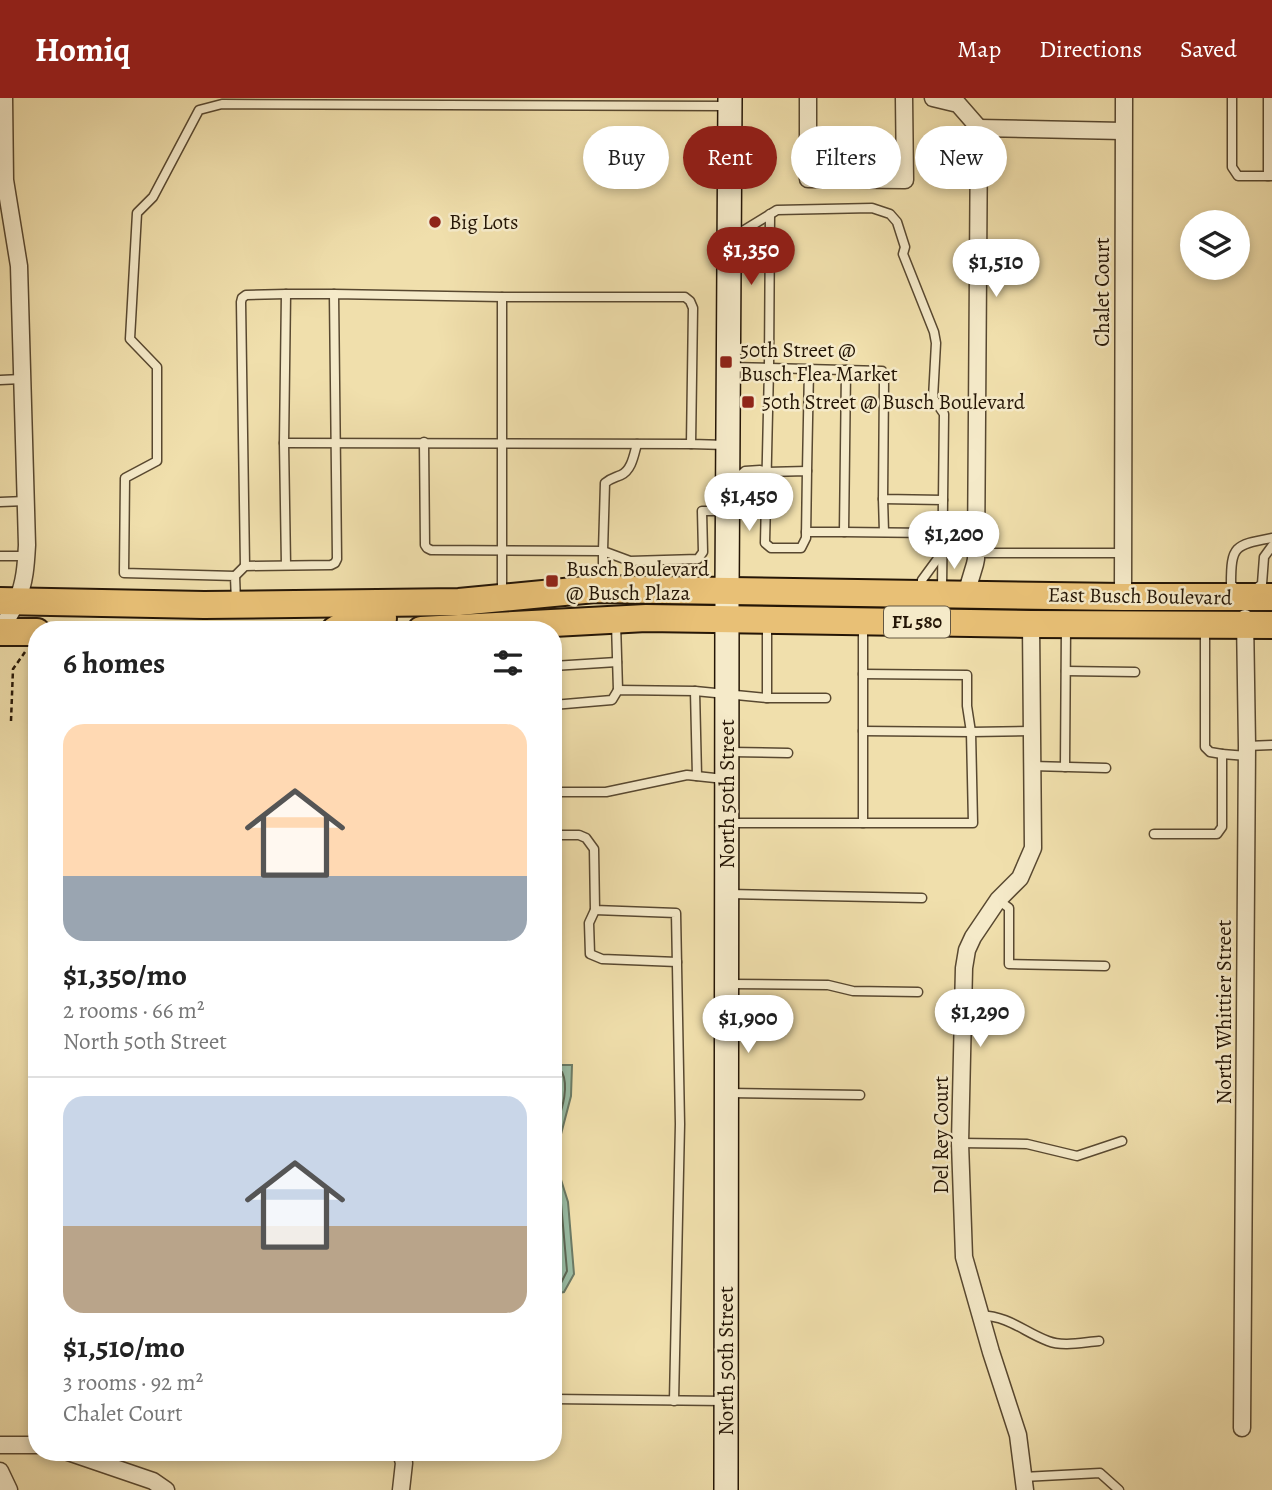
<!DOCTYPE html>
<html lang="en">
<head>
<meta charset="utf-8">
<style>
	:root { --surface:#fff; --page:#f6f6f6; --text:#222; --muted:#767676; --line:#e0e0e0; --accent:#8f2418 }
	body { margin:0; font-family:Alegreya,serif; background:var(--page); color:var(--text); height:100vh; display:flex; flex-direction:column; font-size:26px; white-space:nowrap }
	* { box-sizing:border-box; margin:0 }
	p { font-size:23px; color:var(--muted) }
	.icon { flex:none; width:38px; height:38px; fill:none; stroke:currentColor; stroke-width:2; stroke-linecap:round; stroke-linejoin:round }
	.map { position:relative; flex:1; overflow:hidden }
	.details { position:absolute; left:28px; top:523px; width:534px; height:840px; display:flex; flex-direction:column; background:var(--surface); border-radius:28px; box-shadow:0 4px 10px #0003 }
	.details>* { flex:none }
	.banner { position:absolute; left:583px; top:28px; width:583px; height:63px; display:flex; gap:14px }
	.fabs { position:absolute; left:1180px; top:112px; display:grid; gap:14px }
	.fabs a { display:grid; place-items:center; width:70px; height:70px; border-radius:50%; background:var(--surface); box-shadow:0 4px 10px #0003; font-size:35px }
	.price { position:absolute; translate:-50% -60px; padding:0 16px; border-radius:24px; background:#fff; color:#222; font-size:23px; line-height:46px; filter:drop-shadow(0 2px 4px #0008) }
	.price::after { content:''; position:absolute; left:50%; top:42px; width:21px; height:16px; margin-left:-10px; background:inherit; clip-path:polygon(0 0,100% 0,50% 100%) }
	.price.on { background:var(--accent); color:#fff }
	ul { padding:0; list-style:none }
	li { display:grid; align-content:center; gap:14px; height:371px; padding:0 35px }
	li+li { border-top:2px solid var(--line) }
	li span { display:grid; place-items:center; height:217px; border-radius:21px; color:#555 }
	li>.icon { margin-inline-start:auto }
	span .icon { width:126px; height:126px; fill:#fffc; stroke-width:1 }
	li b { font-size:30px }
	h2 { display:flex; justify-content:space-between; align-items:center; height:84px; padding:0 35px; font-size:30px }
	.tag { padding:0 24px; border-radius:32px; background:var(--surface); box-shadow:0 4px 10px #0003; font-size:24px; line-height:63px }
	.tag.on { background:var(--accent); color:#fff }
	header { display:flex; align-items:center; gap:42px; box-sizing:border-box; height:98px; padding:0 35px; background:var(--accent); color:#fff }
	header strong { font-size:33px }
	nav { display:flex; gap:38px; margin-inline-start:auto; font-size:24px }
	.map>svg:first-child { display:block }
</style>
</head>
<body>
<header>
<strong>Homiq</strong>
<nav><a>Map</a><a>Directions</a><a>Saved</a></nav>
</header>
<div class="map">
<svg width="1272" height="1392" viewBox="0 0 1272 1392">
	<rect width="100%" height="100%" fill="#f0dfac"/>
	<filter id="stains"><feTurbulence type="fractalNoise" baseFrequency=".00286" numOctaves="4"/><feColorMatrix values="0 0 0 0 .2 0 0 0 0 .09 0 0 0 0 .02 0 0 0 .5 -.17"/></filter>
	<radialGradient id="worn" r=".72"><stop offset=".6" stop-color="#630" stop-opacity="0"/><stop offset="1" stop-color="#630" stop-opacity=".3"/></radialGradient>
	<path fill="#9bbda4" stroke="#6c7a65" stroke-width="2" d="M 553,967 L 572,967 L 571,998 L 560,1040 L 557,1069 L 568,1104 L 574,1176 L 564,1194 L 553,1196 Z"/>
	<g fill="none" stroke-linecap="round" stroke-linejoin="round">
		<g stroke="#606a55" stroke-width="2">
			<path d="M 553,973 L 562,974 C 571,993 558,1020 553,1040"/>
			<path d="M 553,1080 L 561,1105 L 567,1173 L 560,1187 L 553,1189"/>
		</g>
		<defs>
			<g id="lane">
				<path d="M 1232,0 L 1232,69 L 1238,78 L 1272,78"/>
				<path d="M 1268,0 L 1268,78"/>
				<path d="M 733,139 L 777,112 L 872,110 L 890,116 L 897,124 L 905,149 L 903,156 L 934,234 L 936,245 L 933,300 L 944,316 L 943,402"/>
				<path d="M 502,199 L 502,497"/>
				<path d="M 729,269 L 769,270 L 770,116"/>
				<path d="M 0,282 L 22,281"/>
				<path d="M 424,344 L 425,447 L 427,450 L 431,452 L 603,453 L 603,488"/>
				<path d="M 284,345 L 691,346"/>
				<path d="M 637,346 C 634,356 632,372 621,377 C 614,380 611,380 605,385 L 603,453 L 630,463 L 698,461 L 703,454 L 702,413 L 724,413"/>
				<path d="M 807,373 L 809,271"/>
				<path d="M 732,384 L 745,373 L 760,372 L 767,374 L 807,373 L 806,440 L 801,450 L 771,450 L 765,445 L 769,270 L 882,273 L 884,283 L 883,401 L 943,402 L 942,491"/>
				<path d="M 883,401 L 884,434"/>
				<path d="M 0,404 L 26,403"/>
				<path d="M 806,434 L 844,434 L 846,272"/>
				<path d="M 844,434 L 930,435"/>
				<path d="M 976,455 L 1123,455"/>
				<path d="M 0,458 L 26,458"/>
				<path d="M 286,467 L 284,345 L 286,196 L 334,196"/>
				<path d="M 245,468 L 241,204 L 242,200 L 246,197 L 286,196"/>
				<path d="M 235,478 L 245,468 L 331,467 L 335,465 L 337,461 L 334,196 L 502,199 L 685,199 L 690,203 L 693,210 L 691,346 L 726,347"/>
				<path d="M 922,491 L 922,482 L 944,452"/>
				<path d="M 1238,493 L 1231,486 C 1231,447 1235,447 1272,440"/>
				<path d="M 1253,493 L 1262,486 L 1264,459 L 1272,448"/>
				<path d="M 236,504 L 235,478 L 124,475 L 125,380 L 157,363 L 157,269 L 130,241 L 137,115 L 153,99 L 199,12 L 222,6 L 727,8"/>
				<path d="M 616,525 L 618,592"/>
				<path d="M 767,526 L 767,600"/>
				<path d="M 863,527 L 863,725"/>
				<path d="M 553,568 L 617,564"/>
				<path d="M 1066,573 L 1135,574"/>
				<path d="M 863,576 L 967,577 L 967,608 L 971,634 L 863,633"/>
				<path d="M 695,593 L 697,678"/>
				<path d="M 553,607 L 612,602 L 618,592 L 695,593 L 767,600 L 826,600"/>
				<path d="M 1247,648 L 1272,647"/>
				<path d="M 730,654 L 788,655"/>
				<path d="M 1222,656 L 1247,658"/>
				<path d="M 1032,668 L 1106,670"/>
				<path d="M 1065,669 L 1066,529"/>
				<path d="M 553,694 L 606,694 L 687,677 L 724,681"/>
				<path d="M 730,725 L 973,725 L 971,634 L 1031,633"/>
				<path d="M 1154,736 L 1217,736 L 1222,729 L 1222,656 L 1210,654 L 1205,649 L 1205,532"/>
				<path d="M 553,737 L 579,737 L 586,740 L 594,751 L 595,812 L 676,815 L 680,1026 L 674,1303"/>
				<path d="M 729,796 L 922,800"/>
				<path d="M 998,802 L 1009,810 L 1009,866 L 1105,868"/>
				<path d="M 595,812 L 589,825 L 590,856 L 602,861 L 677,864"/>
				<path d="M 729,886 L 828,887 L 853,893 L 918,894"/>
				<path d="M 729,995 L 860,997"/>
				<path d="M 960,1045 L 1027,1046 L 1077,1058 L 1122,1043"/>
				<path d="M 980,1217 C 1011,1219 1022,1233 1048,1243 C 1063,1249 1084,1244 1099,1243"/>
				<path d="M 553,1301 L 725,1303"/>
				<path d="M 1023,1379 L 1100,1375 L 1119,1392"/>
			</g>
			<g id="street">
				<path d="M 808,0 L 808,81 L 905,82 L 904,0"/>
				<path d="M 933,0 L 958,6 L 979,30 L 976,461 L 975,466 L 966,496"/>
				<path d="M 979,30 L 1123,33"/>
				<path d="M 1123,499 L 1124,0"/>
				<path d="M 0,532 C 6,522 13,513 17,502 C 25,485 26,465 27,447 L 19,168 L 5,82 L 4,0"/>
				<path d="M 1242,1330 L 1247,648 L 1245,520"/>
				<path d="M 0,1347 L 37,1347"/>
				<path d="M 68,1354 L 153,1383 L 166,1392"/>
				<path d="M 0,1373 L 9,1392"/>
				<path d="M 401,1392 L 404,1365 L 401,1354"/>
				<path d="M 1025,1392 L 1018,1337 L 991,1254 L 964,1159 L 960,1045 L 964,870 L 967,852 L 973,839 L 998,802 L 1020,780 L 1033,750 L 1031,526"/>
			</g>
			<path id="secondary" d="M 726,1392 L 727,492 L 730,0"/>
			<g id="primary">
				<path d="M 0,503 L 204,507 L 459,504 L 595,491 L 1123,499 L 1272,499"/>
				<path d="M 335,532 L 352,522 L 383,520"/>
				<path d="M 421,532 L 646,520 L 1031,526 L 1272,527"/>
				<path d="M 0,534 L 37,534"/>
			</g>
		</defs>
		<use href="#lane" stroke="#584830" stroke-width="11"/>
		<use href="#street" stroke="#584830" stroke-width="19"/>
		<use href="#secondary" stroke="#251606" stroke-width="26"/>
		<use href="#primary" stroke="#251606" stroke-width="30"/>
		<path stroke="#251606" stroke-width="2.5" stroke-dasharray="5 3.5" stroke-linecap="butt" d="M 11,623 L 13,571 L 25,554"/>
		<use href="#lane" stroke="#f5eac9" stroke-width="8"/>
		<use href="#street" stroke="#f5eac9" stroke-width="16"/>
		<use href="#secondary" stroke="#f5eac9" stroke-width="23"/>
		<use href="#primary" stroke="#e8c076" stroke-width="26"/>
	</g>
	<g fill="#8f2418" stroke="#f5eac9" stroke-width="2.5">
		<circle cx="435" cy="124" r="7"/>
		<rect x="719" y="257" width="14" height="14" rx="3.5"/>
		<rect x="741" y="297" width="14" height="14" rx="3.5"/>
		<rect x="545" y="476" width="14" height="14" rx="3.5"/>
	</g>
	<g text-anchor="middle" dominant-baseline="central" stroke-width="5" stroke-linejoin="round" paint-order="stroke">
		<rect fill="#f5eac9" stroke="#635640" stroke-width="2" x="884" y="508.5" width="66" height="31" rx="5"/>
		<g font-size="19" font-weight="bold" fill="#251606">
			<text x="917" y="524">FL 580</text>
		</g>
		<g font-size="21" fill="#251606" stroke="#f5eac9" text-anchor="start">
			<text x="449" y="124">Big Lots</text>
			<text x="740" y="252">50th Street @<tspan x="740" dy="24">Busch Flea Market</tspan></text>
			<text x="762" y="304">50th Street @ Busch Boulevard</text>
			<text x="566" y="471">Busch Boulevard<tspan x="566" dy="24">@ Busch Plaza</tspan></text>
		</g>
		<g font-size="21" fill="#251606" stroke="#f5eac9">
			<text transform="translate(1102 194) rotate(-90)">Chalet Court</text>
			<text transform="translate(1140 498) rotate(1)">East Busch Boulevard</text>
			<text transform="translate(727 696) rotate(-90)">North 50th Street</text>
			<text transform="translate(1224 914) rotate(-90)">North Whittier Street</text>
			<text transform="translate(941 1037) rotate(-90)">Del Rey Court</text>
			<text transform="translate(726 1263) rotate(-90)">North 50th Street</text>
		</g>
	</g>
	<rect width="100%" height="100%" filter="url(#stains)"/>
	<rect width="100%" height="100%" fill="url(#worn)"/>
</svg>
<div class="fabs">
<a><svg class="icon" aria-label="layers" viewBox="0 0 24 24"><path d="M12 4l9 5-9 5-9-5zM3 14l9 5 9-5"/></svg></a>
</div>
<b class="price on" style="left:751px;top:189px">$1,350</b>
<b class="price" style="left:996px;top:201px">$1,510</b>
<b class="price" style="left:749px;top:435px">$1,450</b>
<b class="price" style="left:954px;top:473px">$1,200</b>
<b class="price" style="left:980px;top:951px">$1,290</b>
<b class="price" style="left:748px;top:957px">$1,900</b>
<div class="banner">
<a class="tag">Buy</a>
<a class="tag on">Rent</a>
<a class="tag">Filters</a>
<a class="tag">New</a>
</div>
<section class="details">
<h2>6 homes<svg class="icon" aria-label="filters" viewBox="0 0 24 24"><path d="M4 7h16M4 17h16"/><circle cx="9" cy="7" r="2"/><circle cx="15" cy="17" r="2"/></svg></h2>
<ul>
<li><span style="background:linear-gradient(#ffd9b3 70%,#9aa5b1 0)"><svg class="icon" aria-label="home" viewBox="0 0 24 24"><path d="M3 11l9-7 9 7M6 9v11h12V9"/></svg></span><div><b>$1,350/mo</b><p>2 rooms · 66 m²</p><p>North 50th Street</p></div></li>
<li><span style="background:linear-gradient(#c9d6e8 60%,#b9a48a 0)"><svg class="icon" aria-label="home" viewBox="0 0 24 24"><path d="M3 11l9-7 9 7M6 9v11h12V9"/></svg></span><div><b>$1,510/mo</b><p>3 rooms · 92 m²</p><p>Chalet Court</p></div></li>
</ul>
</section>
</div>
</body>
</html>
